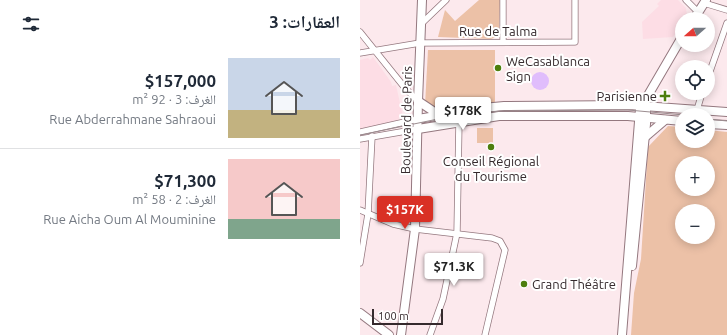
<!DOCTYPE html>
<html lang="ar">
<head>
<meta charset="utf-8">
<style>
	:root { --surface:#fff; --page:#f6f6f7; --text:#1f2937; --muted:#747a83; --line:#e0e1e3; --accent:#d93025 }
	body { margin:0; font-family:Ubuntu,"Noto Naskh Arabic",sans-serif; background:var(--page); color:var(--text); direction:rtl; height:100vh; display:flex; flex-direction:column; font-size:15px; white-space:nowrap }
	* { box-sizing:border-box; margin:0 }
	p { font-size:13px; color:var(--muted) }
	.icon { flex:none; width:22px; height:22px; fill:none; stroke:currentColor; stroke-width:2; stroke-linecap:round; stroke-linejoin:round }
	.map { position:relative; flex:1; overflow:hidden; direction:ltr }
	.panel { display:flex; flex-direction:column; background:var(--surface); width:360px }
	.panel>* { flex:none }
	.needle { width:26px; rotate:249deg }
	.buttons { position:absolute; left:315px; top:12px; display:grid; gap:8px }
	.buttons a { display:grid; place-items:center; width:40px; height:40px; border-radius:50%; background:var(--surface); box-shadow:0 2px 10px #0003; font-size:20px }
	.scale { position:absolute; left:12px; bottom:10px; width:71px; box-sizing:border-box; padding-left:4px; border:2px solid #352a2d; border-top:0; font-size:11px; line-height:14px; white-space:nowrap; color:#352a2d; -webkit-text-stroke:3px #fff; paint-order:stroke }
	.price { position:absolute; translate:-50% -34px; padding:0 9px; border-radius:4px; background:#fff; color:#222; font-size:13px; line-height:26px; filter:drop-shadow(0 1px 2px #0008) }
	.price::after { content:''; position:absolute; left:50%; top:24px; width:12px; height:9px; margin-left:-6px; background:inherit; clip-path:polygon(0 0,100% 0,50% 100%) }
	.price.current { background:var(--accent); color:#fff }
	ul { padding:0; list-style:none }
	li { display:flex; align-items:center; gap:12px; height:100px; padding:0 20px }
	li+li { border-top:1px solid var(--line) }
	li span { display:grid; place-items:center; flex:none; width:112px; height:80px; border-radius:0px; color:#555 }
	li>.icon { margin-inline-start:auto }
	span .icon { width:48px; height:48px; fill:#fffc; stroke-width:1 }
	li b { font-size:17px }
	h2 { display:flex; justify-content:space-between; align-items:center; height:48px; padding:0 20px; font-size:17px }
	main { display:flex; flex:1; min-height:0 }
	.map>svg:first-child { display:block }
</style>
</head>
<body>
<main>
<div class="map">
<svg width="367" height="335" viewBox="0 0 367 335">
	<rect width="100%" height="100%" fill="#fce9ed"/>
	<g fill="#fddde5">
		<path d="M 301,0 L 318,0 L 326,8 L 327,16 L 326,19 L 322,19 L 322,25 L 313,37 L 283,39 L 282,22 L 299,6 L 297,4 Z"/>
		<path d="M 13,57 L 31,82 L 32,86 L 36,85 L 43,117 L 39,118 L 37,121 L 0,129 L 0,60 L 8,58 L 10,60 Z"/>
	</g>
	<g fill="#ecc1a7" fill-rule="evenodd">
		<path d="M 119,0 L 140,0 L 139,36 L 131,39 L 78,37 L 85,10 L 95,21 Z"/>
		<path d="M 68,50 L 135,50 L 135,103 L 78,113 L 65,105 Z"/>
		<path d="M 308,126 L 322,127 L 322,141 L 348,141 L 348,130 L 367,132 L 367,335 L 271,335 L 274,293 L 281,259 L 288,147 ZM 322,163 L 348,163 L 348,189 L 322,189 ZM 322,211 L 348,211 L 348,237 L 322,237 Z"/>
		<rect x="117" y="128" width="16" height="15"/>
	</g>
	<circle fill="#e0bdfc" cx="180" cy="81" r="9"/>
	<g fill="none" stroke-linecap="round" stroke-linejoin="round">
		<defs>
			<g id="street">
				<path d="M 143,0 L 143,42"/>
				<path d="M 326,0 L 338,12"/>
				<path d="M 344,3 L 367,10"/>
				<path d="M 61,24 L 86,0"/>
				<path d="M 0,32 L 45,88 L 58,101"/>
				<path d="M 0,53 L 60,43 L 215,42 L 215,0"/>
				<path d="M 348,77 L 367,23"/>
				<path d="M 337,110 L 342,93"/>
				<path d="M 0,132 L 58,119"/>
				<path d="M 0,139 L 58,129"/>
				<path d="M 0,210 L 33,224 L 55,229 L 132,238 L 140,241 L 145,250 L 125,335"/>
				<path d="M 0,263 L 8,214 L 12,136"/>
				<path d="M 70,335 L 83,299 L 97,233 L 99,122"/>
			</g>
			<g id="secondary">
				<path d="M 334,19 L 346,0"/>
				<path d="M 58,101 L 79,115"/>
				<path d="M 58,119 L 123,108 L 144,106 L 269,105 L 367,112"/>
				<path d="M 348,124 L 367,125"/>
				<path d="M 58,129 L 139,116 L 268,116 L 322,121"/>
				<path d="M 284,138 L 305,120"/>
				<path d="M 272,266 L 286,124 L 286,110 L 284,105"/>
				<path d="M 0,313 L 29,335"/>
				<path d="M 41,335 L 55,229 L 58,101 L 62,0"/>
				<path d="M 262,335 L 280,109 L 322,37"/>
			</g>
		</defs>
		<use href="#street" stroke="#94787f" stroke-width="7"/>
		<use href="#secondary" stroke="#94787f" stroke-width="10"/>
		<use href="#street" stroke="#fff" stroke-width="5.5"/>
		<use href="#secondary" stroke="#fff" stroke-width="8"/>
		<g stroke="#9c8d90" stroke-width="1">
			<path d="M 348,119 L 367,121"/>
			<path d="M 0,135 L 83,118 L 140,111 L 268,110 L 324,115"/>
		</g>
	</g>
	<g fill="#4d7e0d" stroke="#fff" stroke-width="1.5">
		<circle cx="138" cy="68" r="4"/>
		<path d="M303 90h4v4h4v4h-4v4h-4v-4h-4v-4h4z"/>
		<circle cx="131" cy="147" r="4"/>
		<circle cx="164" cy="284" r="4"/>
	</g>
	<g text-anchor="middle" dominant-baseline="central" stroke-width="4" stroke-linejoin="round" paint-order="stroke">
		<g font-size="13" fill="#352a2d" stroke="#fff">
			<text x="138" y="31">Rue de Talma</text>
			<text transform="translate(46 120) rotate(-89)">Boulevard de Paris</text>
		</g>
		<g font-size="13" fill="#352a2d" stroke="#fff" text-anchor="start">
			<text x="146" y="61">WeCasablanca<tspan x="146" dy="15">Sign</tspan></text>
			<text x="297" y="96" text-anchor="end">Parisienne</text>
			<text x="131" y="161" text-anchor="middle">Conseil Régional<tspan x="131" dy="15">du Tourisme</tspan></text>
			<text x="172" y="284">Grand Théâtre</text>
		</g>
	</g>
</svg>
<div class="buttons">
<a><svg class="needle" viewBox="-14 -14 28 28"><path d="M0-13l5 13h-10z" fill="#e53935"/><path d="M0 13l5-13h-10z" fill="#747a83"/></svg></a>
<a><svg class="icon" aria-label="locate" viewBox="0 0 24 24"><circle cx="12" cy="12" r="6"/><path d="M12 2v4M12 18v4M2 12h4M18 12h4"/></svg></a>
<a><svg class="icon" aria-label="layers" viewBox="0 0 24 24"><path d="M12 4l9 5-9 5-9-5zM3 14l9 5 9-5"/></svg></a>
<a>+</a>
<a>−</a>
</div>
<div class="scale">100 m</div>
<b class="price" style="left:103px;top:131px">$178K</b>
<b class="price current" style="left:45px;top:230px">$157K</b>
<b class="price" style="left:94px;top:287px">$71.3K</b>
</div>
<section class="panel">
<h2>العقارات: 3<svg class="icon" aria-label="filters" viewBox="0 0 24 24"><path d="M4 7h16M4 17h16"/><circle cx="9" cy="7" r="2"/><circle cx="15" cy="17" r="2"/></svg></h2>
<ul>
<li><span style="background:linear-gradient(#c9d6e8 65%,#c2b280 0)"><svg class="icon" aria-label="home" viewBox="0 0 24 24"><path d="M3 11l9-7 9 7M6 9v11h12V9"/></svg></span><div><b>$157,000</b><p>الغرف: 3 · 92 m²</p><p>Rue Abderrahmane Sahraoui</p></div></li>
<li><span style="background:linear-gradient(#f6c9c9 75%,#7fa58c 0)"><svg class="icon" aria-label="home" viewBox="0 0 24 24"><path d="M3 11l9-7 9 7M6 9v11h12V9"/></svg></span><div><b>$71,300</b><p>الغرف: 2 · 58 m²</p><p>Rue Aicha Oum Al Mouminine</p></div></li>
</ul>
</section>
</main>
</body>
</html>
